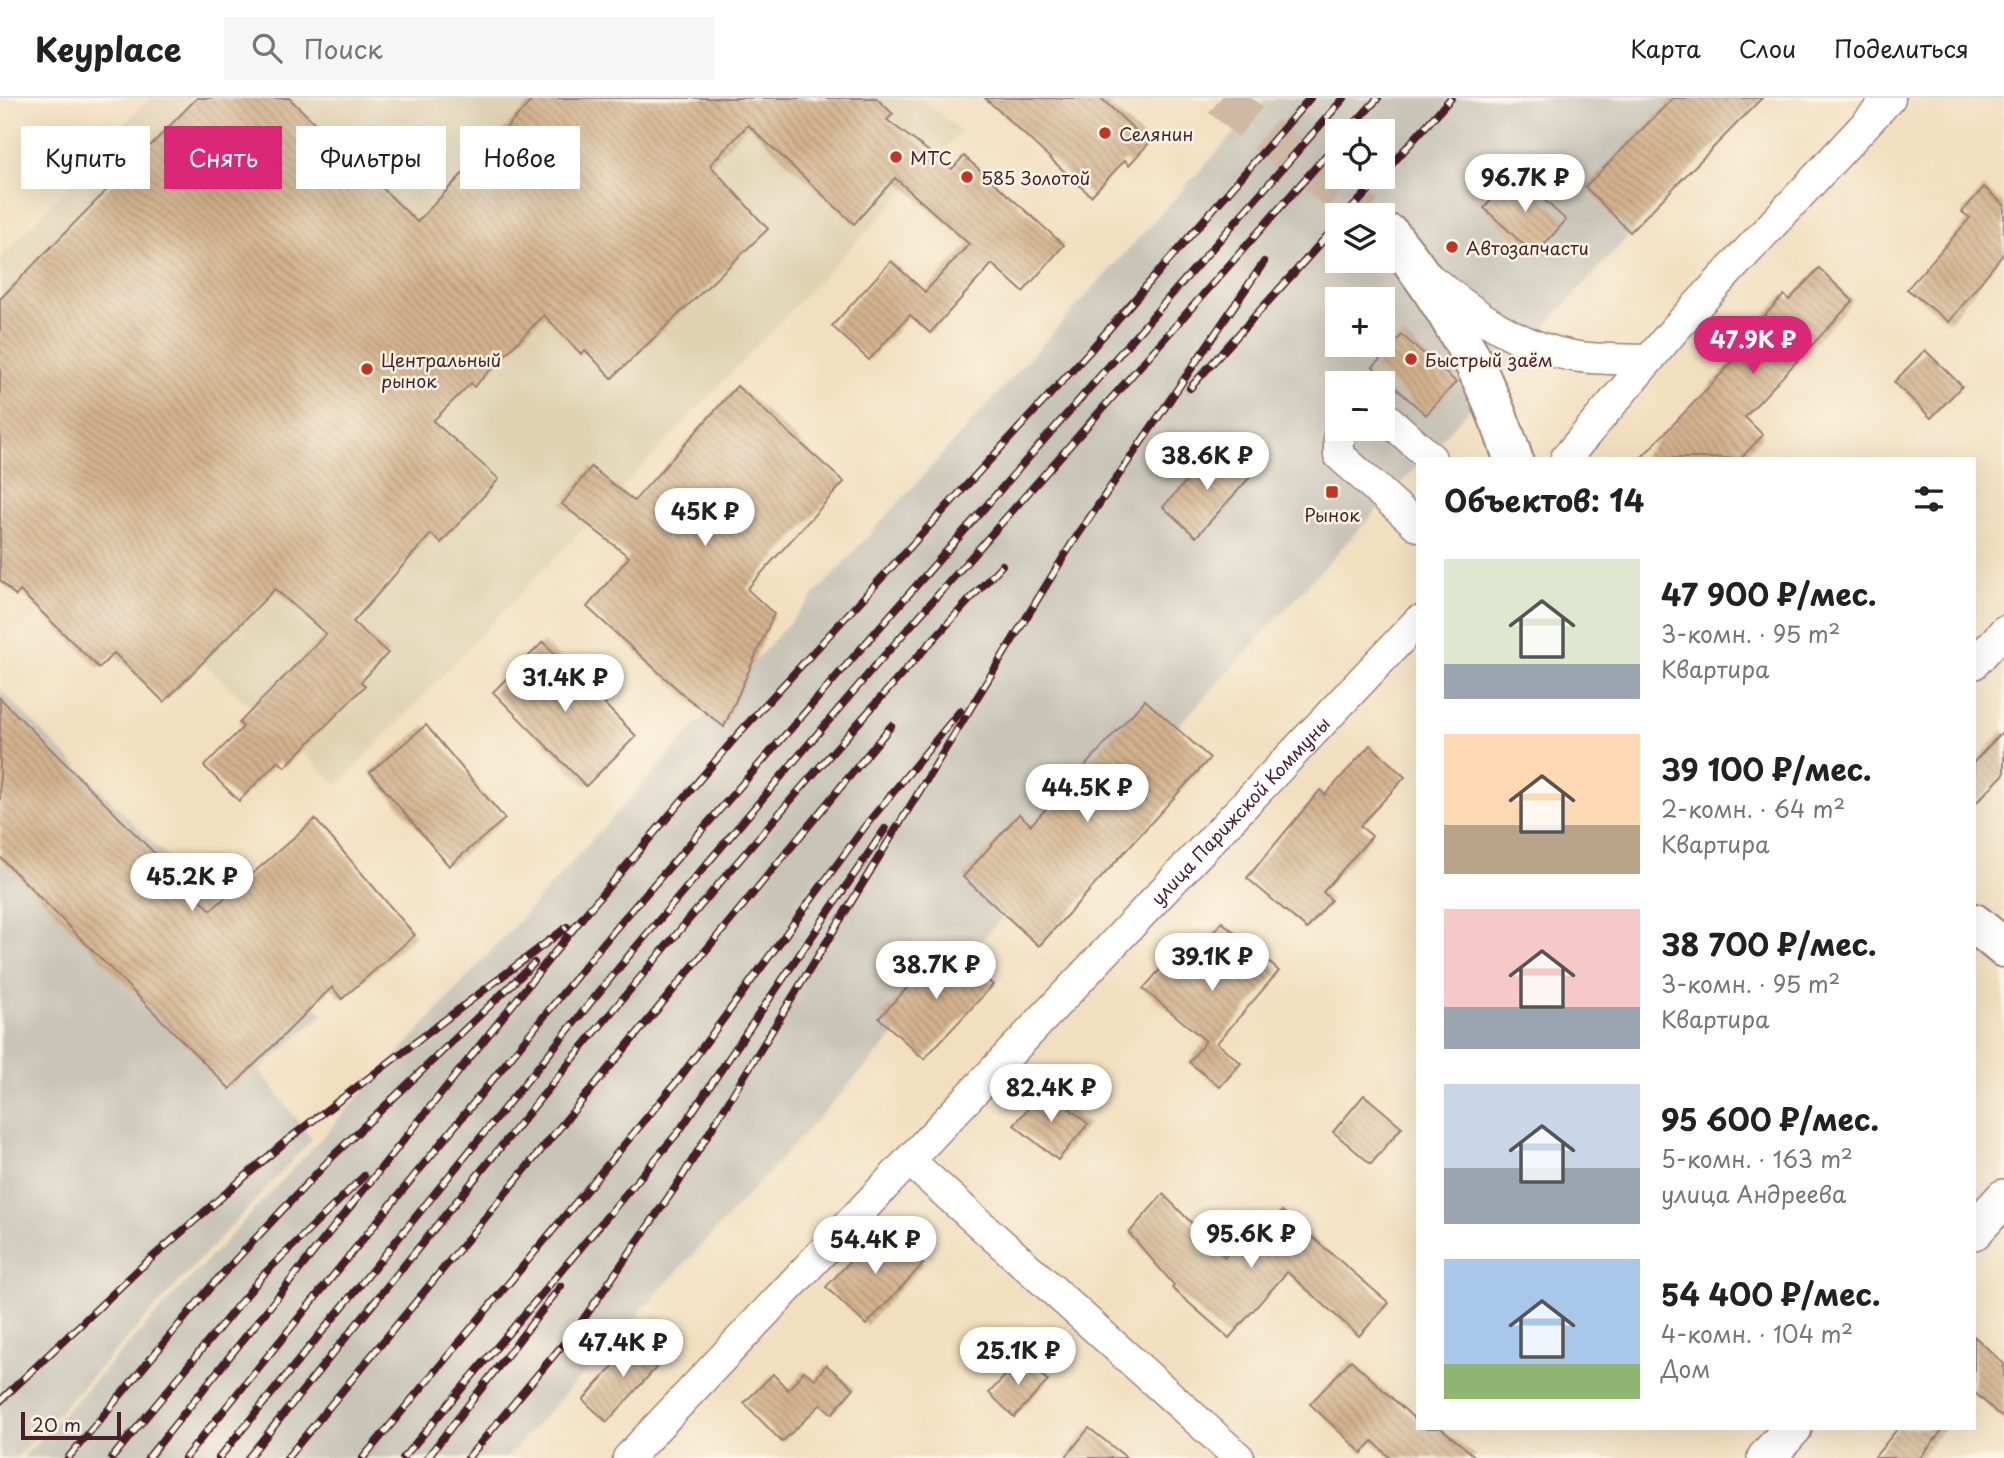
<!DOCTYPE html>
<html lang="ru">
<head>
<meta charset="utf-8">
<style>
	:root { --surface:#fff; --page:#f6f6f6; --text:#222; --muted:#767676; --line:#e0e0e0; --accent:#db2777 }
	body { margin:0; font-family:"Playpen Sans",sans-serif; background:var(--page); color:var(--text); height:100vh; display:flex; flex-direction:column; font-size:26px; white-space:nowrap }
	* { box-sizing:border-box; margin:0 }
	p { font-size:23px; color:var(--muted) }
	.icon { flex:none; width:38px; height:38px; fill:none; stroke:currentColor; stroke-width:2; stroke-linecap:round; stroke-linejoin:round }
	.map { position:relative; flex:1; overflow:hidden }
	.details { position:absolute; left:1416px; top:359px; width:560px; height:973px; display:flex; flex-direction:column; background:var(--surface); border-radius:0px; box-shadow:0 7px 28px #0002 }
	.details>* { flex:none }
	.top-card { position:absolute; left:21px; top:28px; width:665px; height:63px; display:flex; gap:14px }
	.fabs { position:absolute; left:1325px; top:21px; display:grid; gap:14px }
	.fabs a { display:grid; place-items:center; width:70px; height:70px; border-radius:0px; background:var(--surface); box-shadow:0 7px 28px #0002; font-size:35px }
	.scale { position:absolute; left:21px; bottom:18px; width:100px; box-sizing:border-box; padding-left:7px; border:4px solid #4a1f2b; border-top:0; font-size:19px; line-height:24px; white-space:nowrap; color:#4a1f2b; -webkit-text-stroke:5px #fcf5e5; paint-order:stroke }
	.price { position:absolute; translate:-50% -60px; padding:0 16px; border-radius:24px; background:#fff; color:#222; font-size:23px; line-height:46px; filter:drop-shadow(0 2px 4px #0008) }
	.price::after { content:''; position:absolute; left:50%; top:42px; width:21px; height:16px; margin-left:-10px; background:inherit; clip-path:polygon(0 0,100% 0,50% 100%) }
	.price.current { background:var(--accent); color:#fff }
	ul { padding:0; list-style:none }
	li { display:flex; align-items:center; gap:21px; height:175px; padding:0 28px }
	li span { display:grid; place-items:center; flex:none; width:196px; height:140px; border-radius:0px; color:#555 }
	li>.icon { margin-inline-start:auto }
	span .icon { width:84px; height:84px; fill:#fffc; stroke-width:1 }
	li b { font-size:30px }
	h2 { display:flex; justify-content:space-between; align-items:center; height:84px; padding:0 28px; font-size:30px }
	.chip { padding:0 24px; border-radius:0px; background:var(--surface); box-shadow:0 7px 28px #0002; font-size:24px; line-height:63px }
	.chip.current { background:var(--accent); color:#fff }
	header { display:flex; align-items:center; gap:42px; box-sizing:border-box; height:98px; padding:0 35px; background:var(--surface); border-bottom:2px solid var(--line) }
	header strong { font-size:33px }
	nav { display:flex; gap:38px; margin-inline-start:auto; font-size:24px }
	.search { width:490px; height:63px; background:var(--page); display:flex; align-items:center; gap:18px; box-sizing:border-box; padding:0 24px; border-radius:0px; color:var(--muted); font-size:26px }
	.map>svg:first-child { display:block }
</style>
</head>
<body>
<header>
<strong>Keyplace</strong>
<div class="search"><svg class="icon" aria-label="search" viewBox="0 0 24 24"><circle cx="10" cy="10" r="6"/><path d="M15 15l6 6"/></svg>Поиск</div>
<nav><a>Карта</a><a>Слои</a><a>Поделиться</a></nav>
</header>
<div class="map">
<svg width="2004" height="1360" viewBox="0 0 2004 1360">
	<defs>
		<pattern id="building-back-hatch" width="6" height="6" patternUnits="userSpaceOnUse" patternTransform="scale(1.75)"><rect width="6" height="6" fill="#d3b28d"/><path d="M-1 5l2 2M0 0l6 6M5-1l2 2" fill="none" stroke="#ad9073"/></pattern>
	</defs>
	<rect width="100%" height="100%" fill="#fcf5e5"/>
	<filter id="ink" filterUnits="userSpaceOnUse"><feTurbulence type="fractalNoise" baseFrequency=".0143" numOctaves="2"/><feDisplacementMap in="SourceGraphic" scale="14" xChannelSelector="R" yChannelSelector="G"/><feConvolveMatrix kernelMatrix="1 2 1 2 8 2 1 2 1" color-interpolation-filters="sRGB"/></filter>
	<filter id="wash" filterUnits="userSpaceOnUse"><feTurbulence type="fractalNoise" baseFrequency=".00686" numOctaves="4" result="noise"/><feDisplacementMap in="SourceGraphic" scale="28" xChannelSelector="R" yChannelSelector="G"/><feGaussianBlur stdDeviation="1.57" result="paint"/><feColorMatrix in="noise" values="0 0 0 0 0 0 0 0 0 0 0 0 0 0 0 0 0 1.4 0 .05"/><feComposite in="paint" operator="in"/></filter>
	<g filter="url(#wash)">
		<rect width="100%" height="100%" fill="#f2dfc0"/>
		<path fill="#e0d3b4" d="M 150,0 L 921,0 L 961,34 L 338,687 L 0,382 L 0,161 Z"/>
		<g fill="#c8c4b8" fill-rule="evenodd">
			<path d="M 1266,0 L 1755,0 L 506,1360 L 22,1360 L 317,1045 ZM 1337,33 L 1382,33 L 1382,79 L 1337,79 ZM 1337,117 L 1382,117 L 1382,163 L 1337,163 ZM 1337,201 L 1382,201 L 1382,247 L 1337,247 ZM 1337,285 L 1382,285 L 1382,331 L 1337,331 Z"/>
			<path d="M 0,591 L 323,916 L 259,972 L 312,1041 L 16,1360 L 0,1360 Z"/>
		</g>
		<g id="blocks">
			<g fill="url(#building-back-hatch)">
				<path d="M 197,0 L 289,0 L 324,34 L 328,29 L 361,60 L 380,79 L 376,84 L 417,124 L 534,0 L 876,0 L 893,16 L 887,22 L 952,71 L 964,58 L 1064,147 L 1023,194 L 992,166 L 930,235 L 910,217 L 869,262 L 832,228 L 891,163 L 925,194 L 969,146 L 895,80 L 854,126 L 748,27 L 710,67 L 768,131 L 612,280 L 585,252 L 581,256 L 544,217 L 474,289 L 471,285 L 433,323 L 499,381 L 441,445 L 431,436 L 353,524 L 388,555 L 361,584 L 365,588 L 285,669 L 278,663 L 239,703 L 204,668 L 243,629 L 239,625 L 326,536 L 275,491 L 164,604 L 114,555 L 99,570 L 20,493 L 16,498 L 0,482 L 0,201 Z"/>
				<path d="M 985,0 L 1101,0 L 1149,45 L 1129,67 L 1125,62 L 1091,98 Z"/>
				<path d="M 1673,0 L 1762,0 L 1630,134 L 1585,89 Z"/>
				<path d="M 1516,76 L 1566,122 L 1535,157 L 1484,110 Z"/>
				<path d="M 1984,89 L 2004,107 L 2004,155 L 1949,224 L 1907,191 L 1970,120 L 1962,114 Z"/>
				<path d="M 1819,170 L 1853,203 L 1745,319 L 1763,337 L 1741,360 L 1641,360 L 1743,253 L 1767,225 L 1762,220 L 1784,197 L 1789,202 Z"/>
				<path d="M 1402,237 L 1456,284 L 1426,317 L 1373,269 Z"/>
				<path d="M 1925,252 L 1962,288 L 1931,320 L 1894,284 Z"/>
				<path d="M 737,288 L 844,384 L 747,491 L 774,516 L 724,629 L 686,599 L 587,509 L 629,459 L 562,406 L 591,369 L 634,403 Z"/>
				<path d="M 1218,348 L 1251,378 L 1196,439 L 1163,409 Z"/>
				<path d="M 543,544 L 636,638 L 586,688 L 493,594 Z"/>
				<path d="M 0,600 L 211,812 L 315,721 L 415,837 L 342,901 L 332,889 L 230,991 L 0,759 Z"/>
				<path d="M 1145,602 L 1210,660 L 1039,848 L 963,779 L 1019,716 L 1031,727 Z"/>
				<path d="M 426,627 L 505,721 L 449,768 L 370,674 Z"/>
				<path d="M 2004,632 L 2004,676 L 1974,707 L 1974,664 Z"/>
				<path d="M 1370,647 L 1405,679 L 1360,728 L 1372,738 L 1323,794 L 1331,802 L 1307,831 L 1247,780 L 1320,692 L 1325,697 Z"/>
				<path d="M 1222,824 L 1279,873 L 1217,945 L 1241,965 L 1220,989 L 1189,964 L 1206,943 L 1143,891 L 1183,845 L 1195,856 Z"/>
				<path d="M 948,846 L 993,887 L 924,961 L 879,920 Z"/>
				<path d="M 1045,990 L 1088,1026 L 1058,1062 L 1014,1027 Z"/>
				<path d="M 1364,997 L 1402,1029 L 1371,1066 L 1333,1034 Z"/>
				<path d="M 1163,1096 L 1225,1159 L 1233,1149 L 1245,1159 L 1282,1113 L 1389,1205 L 1359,1238 L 1287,1174 L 1229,1240 L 1172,1190 L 1174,1187 L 1129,1135 Z"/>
				<path d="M 883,1128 L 923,1166 L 866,1227 L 826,1189 Z"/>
				<path d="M 1974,1238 L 2004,1266 L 2004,1321 L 1974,1294 Z"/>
				<path d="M 639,1239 L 664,1261 L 607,1324 L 583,1302 Z"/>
				<path d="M 1023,1259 L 1048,1283 L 1014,1319 L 989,1295 Z"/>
				<path d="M 1351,1262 L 1418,1324 L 1418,1330 L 1441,1330 L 1477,1360 L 1390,1360 L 1373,1343 L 1362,1355 L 1310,1306 Z"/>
				<path d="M 826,1267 L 854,1290 L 832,1316 L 821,1306 L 782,1344 L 744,1305 L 773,1276 L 788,1292 L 804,1273 L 815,1281 Z"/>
				<path d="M 1089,1330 L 1127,1360 L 1065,1360 Z"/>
				<path d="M 1898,1330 L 1944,1330 L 1920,1360 L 1874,1360 Z"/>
			</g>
		</g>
	</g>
	<g filter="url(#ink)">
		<use href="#blocks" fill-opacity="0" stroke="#9e7f76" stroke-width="2"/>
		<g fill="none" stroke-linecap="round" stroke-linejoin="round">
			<path stroke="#d0b9a2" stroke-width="38" stroke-dasharray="38 19" stroke-linecap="butt" d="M 1221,0 L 1366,117"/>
			<defs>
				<g id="minor">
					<path d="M 1432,182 C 1474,216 1519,249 1573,258 C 1597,262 1624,261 1649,262"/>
					<path d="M 1382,316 L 1431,360"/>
					<path d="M 1344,331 L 1339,337 L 1339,357 L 1418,428"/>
					<path d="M 1566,360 L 1675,231 L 1890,0"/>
					<path d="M 1974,566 L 2004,533"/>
					<path d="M 910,1063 L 1239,1360"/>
					<path id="s1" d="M 628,1360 L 1418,523"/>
				</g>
				<g id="tertiary">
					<path d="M 1974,1133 L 2004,1100"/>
					<path d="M 1766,1360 L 1793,1330"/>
				</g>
				<g id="secondary">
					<path d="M 1391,137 C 1446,204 1486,279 1513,360"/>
					<path d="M 1974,825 L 2004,850"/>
				</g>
			</defs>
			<use href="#minor" stroke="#9e7f76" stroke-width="33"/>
			<use href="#tertiary" stroke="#9e7f76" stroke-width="40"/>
			<use href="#secondary" stroke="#9e7f76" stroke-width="42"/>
			<use href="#minor" stroke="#fff" stroke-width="30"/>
			<use href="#tertiary" stroke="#fff" stroke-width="37"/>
			<use href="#secondary" stroke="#fff" stroke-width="38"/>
			<defs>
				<g id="rail">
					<path d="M 1348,33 L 1378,0"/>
					<path d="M 1382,77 L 1451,0"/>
					<path d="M 1346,117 L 1381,79"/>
					<path d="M 1190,290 L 1337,127"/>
					<path d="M 0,1303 L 139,1171 L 286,1043 L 567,829"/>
					<path d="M 68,1360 L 213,1186 L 332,1059 L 534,865"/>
					<path d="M 112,1360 L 263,1177 L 364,1078"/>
					<path d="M 148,1360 L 587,814 L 741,633 L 1088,255 L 1310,0"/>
					<path d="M 185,1360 L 615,831 L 1344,0"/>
					<path d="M 219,1360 L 631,855 L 876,567 L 1337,45"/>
					<path d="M 248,1360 C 494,1058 736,751 1002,467"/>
					<path d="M 287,1360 L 891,628"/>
					<path d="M 363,1360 L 679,981 L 866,727 L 960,613"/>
					<path d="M 403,1360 L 680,1032 L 885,731"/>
					<path d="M 427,1360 L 561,1188"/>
					<path d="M 468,1360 L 580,1226 L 677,1087 L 1071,447 L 1264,164"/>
				</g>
			</defs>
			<use href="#rail" stroke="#4a1f2b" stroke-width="8"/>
			<use href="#rail" stroke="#fcf5e5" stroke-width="5" stroke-dasharray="16" stroke-linecap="butt"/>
		</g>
	</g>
	<g fill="#c8321e" stroke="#fcf5e5" stroke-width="2.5">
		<circle cx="1105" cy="35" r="7"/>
		<circle cx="896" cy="59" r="7"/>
		<circle cx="967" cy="79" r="7"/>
		<circle cx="1452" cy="149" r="7"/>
		<circle cx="1411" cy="261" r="7"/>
		<circle cx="367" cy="271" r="7"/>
		<rect x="1325" y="387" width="14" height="14" rx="3.5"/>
	</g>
	<g text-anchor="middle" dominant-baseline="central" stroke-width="5" stroke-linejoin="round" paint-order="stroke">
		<g font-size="18" fill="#4a1f2b" stroke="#fcf5e5" text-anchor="start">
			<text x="1119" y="35">Селянин</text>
			<text x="910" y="59">МТС</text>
			<text x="981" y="79">585 Золотой</text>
			<text x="1466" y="149">Автозапчасти</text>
			<text x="381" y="261">Центральный<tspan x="381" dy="21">рынок</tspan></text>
			<text x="1425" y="261">Быстрый заём</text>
			<text x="1332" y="416" text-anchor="middle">Рынок</text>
		</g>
		<g font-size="18" fill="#4a1f2b" stroke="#fcf5e5">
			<text stroke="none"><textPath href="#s1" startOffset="891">улица Парижской Коммуны</textPath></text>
		</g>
	</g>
</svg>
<div class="fabs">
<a><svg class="icon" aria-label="locate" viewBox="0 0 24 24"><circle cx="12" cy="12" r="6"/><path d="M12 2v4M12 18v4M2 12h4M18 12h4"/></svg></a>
<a><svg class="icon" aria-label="layers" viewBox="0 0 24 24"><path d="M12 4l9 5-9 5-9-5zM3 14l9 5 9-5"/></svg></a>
<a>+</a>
<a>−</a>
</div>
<div class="scale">20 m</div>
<b class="price" style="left:1525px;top:116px">96.7K ₽</b>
<b class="price current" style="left:1753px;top:278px">47.9K ₽</b>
<b class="price" style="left:1207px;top:394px">38.6K ₽</b>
<b class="price" style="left:705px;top:450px">45K ₽</b>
<b class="price" style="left:565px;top:616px">31.4K ₽</b>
<b class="price" style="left:1087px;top:726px">44.5K ₽</b>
<b class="price" style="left:192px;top:815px">45.2K ₽</b>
<b class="price" style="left:1212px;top:895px">39.1K ₽</b>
<b class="price" style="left:936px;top:903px">38.7K ₽</b>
<b class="price" style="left:1051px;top:1026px">82.4K ₽</b>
<b class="price" style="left:1251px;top:1172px">95.6K ₽</b>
<b class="price" style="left:875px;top:1178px">54.4K ₽</b>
<b class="price" style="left:623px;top:1281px">47.4K ₽</b>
<b class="price" style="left:1018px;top:1289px">25.1K ₽</b>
<div class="top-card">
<a class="chip">Купить</a>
<a class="chip current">Снять</a>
<a class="chip">Фильтры</a>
<a class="chip">Новое</a>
</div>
<section class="details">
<h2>Объектов: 14<svg class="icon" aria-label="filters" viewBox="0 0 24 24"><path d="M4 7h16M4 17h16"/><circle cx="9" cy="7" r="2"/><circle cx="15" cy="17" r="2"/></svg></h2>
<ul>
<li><span style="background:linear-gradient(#dfe7d0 75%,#9aa5b1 0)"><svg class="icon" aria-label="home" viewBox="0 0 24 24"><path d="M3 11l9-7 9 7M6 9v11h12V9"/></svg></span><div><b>47 900 ₽/мес.</b><p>3-комн. · 95 m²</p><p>Квартира</p></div></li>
<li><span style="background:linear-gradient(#ffd9b3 65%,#b9a48a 0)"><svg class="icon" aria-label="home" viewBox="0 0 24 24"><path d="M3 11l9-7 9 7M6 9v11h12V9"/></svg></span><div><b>39 100 ₽/мес.</b><p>2-комн. · 64 m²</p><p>Квартира</p></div></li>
<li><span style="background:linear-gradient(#f6c9c9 70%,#9aa5b1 0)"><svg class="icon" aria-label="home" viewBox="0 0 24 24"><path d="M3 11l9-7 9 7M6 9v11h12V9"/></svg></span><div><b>38 700 ₽/мес.</b><p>3-комн. · 95 m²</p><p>Квартира</p></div></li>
<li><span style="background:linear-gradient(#c9d6e8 60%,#9aa5b1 0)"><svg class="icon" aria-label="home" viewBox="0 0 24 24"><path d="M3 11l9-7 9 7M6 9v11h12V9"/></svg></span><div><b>95 600 ₽/мес.</b><p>5-комн. · 163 m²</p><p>улица Андреева</p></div></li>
<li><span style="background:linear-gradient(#a9c7e8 75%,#8fb573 0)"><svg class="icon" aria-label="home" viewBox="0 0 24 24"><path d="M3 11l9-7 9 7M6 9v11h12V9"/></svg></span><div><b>54 400 ₽/мес.</b><p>4-комн. · 104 m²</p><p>Дом</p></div></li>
</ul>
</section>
</div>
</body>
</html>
